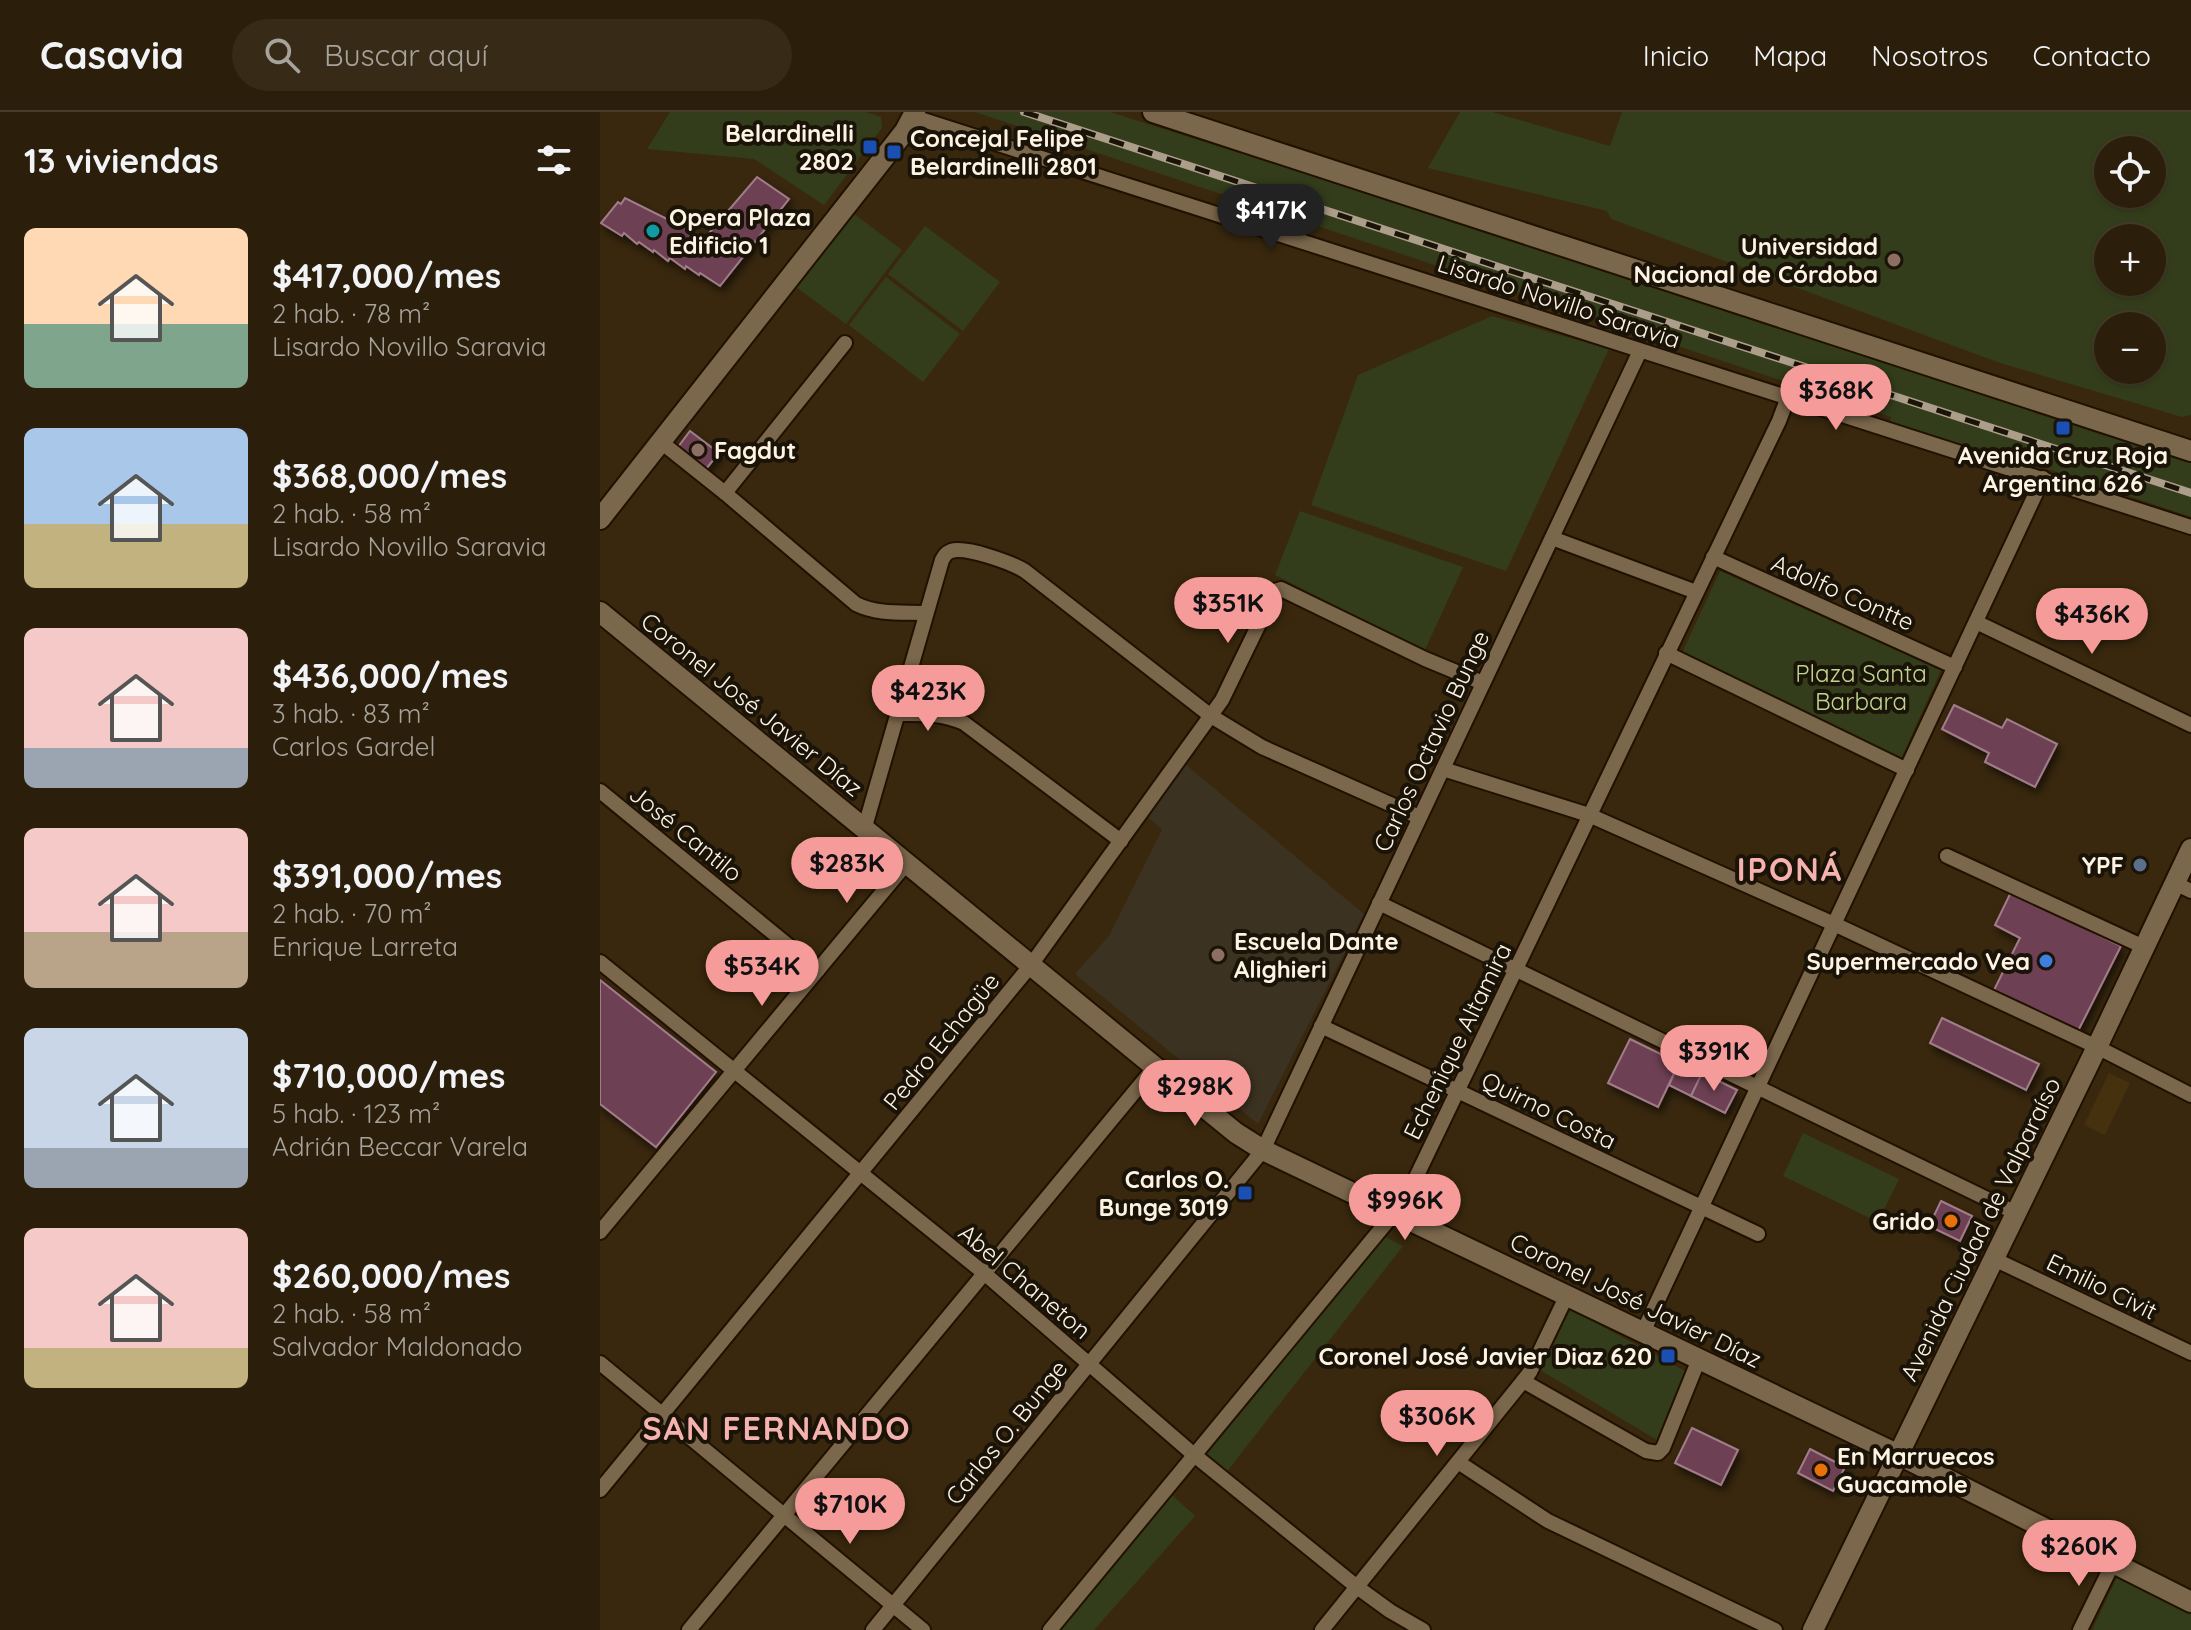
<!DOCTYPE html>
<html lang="es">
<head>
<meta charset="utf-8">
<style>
	:root { --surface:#2b1e0a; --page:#372b18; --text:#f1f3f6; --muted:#a6a29c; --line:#473c2b; --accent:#f59b99 }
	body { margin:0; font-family:Quicksand,sans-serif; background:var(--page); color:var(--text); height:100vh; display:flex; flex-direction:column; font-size:30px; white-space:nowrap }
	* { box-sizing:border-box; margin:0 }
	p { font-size:26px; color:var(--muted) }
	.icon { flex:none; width:44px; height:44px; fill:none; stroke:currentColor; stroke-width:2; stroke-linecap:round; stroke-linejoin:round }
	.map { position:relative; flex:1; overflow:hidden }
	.panel { display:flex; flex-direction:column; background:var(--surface); width:600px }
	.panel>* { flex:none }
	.tools { position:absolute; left:1494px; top:24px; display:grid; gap:16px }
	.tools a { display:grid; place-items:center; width:72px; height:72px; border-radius:50%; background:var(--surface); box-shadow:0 2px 6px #0004,0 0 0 2px var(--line); font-size:40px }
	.price { position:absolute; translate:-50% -68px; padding:0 18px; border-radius:28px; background:var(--accent); color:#111; font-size:26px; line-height:52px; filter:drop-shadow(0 2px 4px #0008) }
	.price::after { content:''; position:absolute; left:50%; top:48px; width:24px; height:18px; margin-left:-12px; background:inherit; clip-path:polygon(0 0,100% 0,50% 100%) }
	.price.selected { background:#222; color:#fff }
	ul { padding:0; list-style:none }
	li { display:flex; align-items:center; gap:24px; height:200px; padding:0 24px }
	li span { display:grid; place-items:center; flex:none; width:224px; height:160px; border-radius:12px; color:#555 }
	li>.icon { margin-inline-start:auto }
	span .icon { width:96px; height:96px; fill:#fffc; stroke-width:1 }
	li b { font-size:34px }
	h2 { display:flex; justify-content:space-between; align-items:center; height:96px; padding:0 24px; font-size:34px }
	header { display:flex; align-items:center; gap:48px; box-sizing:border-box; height:112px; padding:0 40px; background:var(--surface); border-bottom:2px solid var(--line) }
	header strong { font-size:38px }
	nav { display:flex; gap:44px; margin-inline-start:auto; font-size:28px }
	.search { width:560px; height:72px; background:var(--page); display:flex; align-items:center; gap:20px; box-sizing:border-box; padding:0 28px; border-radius:44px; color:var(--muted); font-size:30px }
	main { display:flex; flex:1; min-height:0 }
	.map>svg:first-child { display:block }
</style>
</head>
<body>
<header>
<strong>Casavia</strong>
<div class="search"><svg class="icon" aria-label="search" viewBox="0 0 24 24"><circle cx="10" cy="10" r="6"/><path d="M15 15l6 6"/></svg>Buscar aquí</div>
<nav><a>Inicio</a><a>Mapa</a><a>Nosotros</a><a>Contacto</a></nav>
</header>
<main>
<section class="panel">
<h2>13 viviendas<svg class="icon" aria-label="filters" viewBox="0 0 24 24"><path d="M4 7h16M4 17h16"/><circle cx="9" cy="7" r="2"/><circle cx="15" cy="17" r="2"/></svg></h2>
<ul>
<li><span style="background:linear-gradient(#ffd9b3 60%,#7fa58c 0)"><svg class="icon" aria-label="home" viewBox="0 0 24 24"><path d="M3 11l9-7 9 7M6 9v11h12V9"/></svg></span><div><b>$417,000/mes</b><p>2 hab. · 78 m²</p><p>Lisardo Novillo Saravia</p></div></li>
<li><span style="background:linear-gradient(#a9c7e8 60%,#c2b280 0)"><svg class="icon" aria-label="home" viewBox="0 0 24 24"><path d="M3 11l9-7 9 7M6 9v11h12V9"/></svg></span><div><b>$368,000/mes</b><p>2 hab. · 58 m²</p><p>Lisardo Novillo Saravia</p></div></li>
<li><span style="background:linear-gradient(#f6c9c9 75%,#9aa5b1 0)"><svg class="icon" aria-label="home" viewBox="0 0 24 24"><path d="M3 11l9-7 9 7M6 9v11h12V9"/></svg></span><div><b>$436,000/mes</b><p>3 hab. · 83 m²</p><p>Carlos Gardel</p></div></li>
<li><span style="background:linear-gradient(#f6c9c9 65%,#b9a48a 0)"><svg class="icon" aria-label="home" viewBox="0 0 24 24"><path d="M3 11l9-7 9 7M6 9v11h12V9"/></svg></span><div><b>$391,000/mes</b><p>2 hab. · 70 m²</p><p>Enrique Larreta</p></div></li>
<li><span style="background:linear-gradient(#c9d6e8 75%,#9aa5b1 0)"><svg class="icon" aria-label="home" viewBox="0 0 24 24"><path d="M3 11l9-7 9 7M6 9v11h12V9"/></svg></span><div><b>$710,000/mes</b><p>5 hab. · 123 m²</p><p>Adrián Beccar Varela</p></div></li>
<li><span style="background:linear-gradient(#f6c9c9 75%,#c2b280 0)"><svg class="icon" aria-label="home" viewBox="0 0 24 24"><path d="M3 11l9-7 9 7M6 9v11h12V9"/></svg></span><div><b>$260,000/mes</b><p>2 hab. · 58 m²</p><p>Salvador Maldonado</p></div></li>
</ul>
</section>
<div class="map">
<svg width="1591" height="1518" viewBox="0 0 1591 1518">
	<defs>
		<filter id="shadow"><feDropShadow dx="3" dy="5" stdDeviation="4" flood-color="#0009"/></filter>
	</defs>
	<rect width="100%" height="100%" fill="#39280e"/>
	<path fill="#46310f" d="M 1509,961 L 1530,971 L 1505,1023 L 1484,1013 Z"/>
	<path fill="#3c3222" d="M 584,651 L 764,802 L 658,1012 L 475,862 L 509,824 L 562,718 L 547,704 Z"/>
	<g fill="#333d1b" fill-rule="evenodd">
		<path d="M 70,0 L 266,0 L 281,5 L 282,16 L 224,93 L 154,47 L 47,37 Z"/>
		<path d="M 375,0 L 510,0 L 1591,342 L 1591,405 L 1436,353 L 1434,358 L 1290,310 L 1291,305 Z"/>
		<path d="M 860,0 L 892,0 L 1010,34 L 1022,0 L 1591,0 L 1591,303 L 1582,305 L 1400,251 L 1011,107 L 1007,99 L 828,56 ZM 1508,38 L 1552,38 L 1552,82 L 1508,82 ZM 1508,126 L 1552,126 L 1552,170 L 1508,170 ZM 1508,214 L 1552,214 L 1552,258 L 1508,258 Z"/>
		<path d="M 253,101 L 302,138 L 246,212 L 196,175 Z"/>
		<path d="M 325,114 L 400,170 L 363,219 L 288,162 Z"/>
		<path d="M 286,165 L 360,222 L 323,270 L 249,213 Z"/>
		<path d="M 892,204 L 1009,237 L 906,459 L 711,393 L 758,263 Z"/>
		<path d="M 700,399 L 863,455 L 824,540 L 675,463 Z"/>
		<path d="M 1120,459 L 1341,558 L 1300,649 L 1082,541 Z"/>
		<path d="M 1203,1021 L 1299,1067 L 1278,1110 L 1183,1064 Z"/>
		<path d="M 782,1123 L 803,1134 L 625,1362 L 604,1340 Z"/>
		<path d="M 970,1197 L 1085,1259 L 1057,1328 L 940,1258 Z"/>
		<path d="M 568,1379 L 595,1404 L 494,1518 L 458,1518 Z"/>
		<path d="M 1517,1465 L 1591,1500 L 1591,1518 L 1492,1518 Z"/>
	</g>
	<g fill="#6e4053" stroke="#a17d8a" stroke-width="2" filter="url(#shadow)">
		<path d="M 157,65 L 189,87 L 120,174 L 100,161 L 99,163 L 86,154 L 85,157 L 70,146 L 68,149 L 54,138 L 53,140 L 39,130 L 37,132 L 24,121 L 22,124 L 1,111 L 18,90 L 21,92 L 25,86 L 105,126 Z"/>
		<path d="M 90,319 L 119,341 L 106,357 L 78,335 Z"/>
		<path d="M 1354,593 L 1402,616 L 1407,607 L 1457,632 L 1435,675 L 1385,650 L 1389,641 L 1342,617 Z"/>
		<path d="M 1411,780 L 1521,834 L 1477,921 L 1393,880 L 1420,826 L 1395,813 Z"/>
		<path d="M 0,868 L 116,960 L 56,1035 L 0,992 Z"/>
		<path d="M 1342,906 L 1439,952 L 1426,978 L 1330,931 Z"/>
		<path d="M 1030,927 L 1079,951 L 1058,995 L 1008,971 Z"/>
		<path d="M 1079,951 L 1102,961 L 1091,984 L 1069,973 Z"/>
		<path d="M 1102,961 L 1137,978 L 1125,1001 L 1091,984 Z"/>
		<path d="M 1341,1089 L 1372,1104 L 1360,1129 L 1329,1114 Z"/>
		<path d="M 1092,1316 L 1138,1338 L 1121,1373 L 1075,1351 Z"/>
		<path d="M 1210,1337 L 1245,1355 L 1233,1379 L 1198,1361 Z"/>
	</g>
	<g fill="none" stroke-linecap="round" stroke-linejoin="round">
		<defs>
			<g id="street">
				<path d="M 314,5 L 1591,415"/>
				<path d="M 61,330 L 125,381 L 256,492 C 278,503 302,500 326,501"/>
				<path d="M 125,381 L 245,231"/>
				<path d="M 952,426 L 1096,480"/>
				<path d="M 1113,445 L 1355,555"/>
				<path d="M 1376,510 L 1591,613"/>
				<path d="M 1066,541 L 1307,658"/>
				<path d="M 299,602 C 322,602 342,601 364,611 L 521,729"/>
				<path d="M 843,657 L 989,703 L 1234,812 L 1497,935 L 1591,983"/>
				<path d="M 0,679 L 218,858"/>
				<path d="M 264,718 L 342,448 C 345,443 346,441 351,439 C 366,434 412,451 425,459 L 611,604 L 662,635 L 819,705"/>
				<path d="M 1347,744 L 1544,835"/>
				<path d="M 1575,771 L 1591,779"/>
				<path d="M 779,791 L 1416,1101"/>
				<path d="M 0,850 L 384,1161 L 593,1342 L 757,1475 L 790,1499 L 823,1518"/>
				<path d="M 721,914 L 1158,1122"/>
				<path d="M 0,1120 L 306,752"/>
				<path d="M 1394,1147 L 1591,1241"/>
				<path d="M 1043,1220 L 1443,366"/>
				<path d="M 0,1251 L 323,1518"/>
				<path d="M 923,1269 L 1046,1339 L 1058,1341 L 1063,1336 L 1099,1247"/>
				<path d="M 858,1350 L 948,1409 L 1175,1518"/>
				<path d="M 0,1378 L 431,853 L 622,588 L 675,479 L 681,477 L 825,547 L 883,571"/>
				<path d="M 89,1518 L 555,955"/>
				<path d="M 273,1518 L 663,1038 L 1040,239"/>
				<path d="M 450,1518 L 795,1100 L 808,1082 L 1179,309 L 1188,285"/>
				<path d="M 722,1518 L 923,1269 L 930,1260 L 967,1183"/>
				<path d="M 1480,1518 L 1513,1451"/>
			</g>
			<g id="secondary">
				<path d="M 553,0 L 1591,339"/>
				<path d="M 0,407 L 305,19 L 315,0"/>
				<path d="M 0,500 L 555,955 L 636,1021 L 663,1038 L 1299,1343 L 1591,1490"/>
				<path d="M 1213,1518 L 1497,935 L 1591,737"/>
			</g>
		</defs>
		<use href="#street" stroke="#201100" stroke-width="18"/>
		<use href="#secondary" stroke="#201100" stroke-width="24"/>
		<use href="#street" stroke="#7b674c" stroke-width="14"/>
		<use href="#secondary" stroke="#7b674c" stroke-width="20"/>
		<defs>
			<path id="rail" d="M 424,0 L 1591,381"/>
		</defs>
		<use href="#rail" stroke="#ad9e8b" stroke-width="8"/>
		<use href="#rail" stroke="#1a1308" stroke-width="5" stroke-dasharray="15" stroke-linecap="butt"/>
	</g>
	<g fill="#1a4fb4" stroke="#1a1308" stroke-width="3">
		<rect x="262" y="27" width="16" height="16" rx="4"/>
		<rect x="286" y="32" width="16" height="16" rx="4"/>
		<rect x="1455" y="308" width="16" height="16" rx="4"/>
		<rect x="637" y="1073" width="16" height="16" rx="4"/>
		<rect x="1060" y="1236" width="16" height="16" rx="4"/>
	</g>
	<circle fill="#0f9aa8" stroke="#1a1308" stroke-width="3" cx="53" cy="119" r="8"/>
	<g fill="#8d6e63" stroke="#1a1308" stroke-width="3">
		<circle cx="1294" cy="148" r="8"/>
		<circle cx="98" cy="338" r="8"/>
		<circle cx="618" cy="843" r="8"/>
	</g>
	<circle fill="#5c6f8a" stroke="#1a1308" stroke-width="3" cx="1540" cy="753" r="8"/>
	<circle fill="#3f7fe0" stroke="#1a1308" stroke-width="3" cx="1446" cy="849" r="8"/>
	<g fill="#e8710a" stroke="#1a1308" stroke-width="3">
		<circle cx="1351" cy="1109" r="8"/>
		<circle cx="1221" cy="1358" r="8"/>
	</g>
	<g text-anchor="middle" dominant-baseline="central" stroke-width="8" stroke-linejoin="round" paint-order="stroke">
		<g font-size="24" font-weight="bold" fill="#fff3e4" stroke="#1a1308" text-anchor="end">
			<text x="254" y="21">Belardinelli<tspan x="254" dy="28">2802</tspan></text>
			<text x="310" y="26" text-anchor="start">Concejal Felipe<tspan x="310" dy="28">Belardinelli 2801</tspan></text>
			<text x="69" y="105" text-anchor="start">Opera Plaza<tspan x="69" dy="28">Edificio 1</tspan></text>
			<text x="1278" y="134">Universidad<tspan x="1278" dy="28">Nacional de Córdoba</tspan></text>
			<text x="114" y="338" text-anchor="start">Fagdut</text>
			<text x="1463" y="343" text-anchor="middle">Avenida Cruz Roja<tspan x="1463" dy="28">Argentina 626</tspan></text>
			<text x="1524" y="753">YPF</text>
			<text x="634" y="829" text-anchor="start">Escuela Dante<tspan x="634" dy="28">Alighieri</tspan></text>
			<text x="1430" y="849">Supermercado Vea</text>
			<text x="629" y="1067">Carlos O.<tspan x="629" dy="28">Bunge 3019</tspan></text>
			<text x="1335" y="1109">Grido</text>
			<text x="1052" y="1244">Coronel José Javier Diaz 620</text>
			<text x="1237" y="1344" text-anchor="start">En Marruecos<tspan x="1237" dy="28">Guacamole</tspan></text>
		</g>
		<g font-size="24" fill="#fff3e4" stroke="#1a1308">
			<text transform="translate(959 189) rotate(18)">Lisardo Novillo Saravia</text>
			<text transform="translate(1243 480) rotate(24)">Adolfo Contte</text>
			<text transform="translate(152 592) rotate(39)">Coronel José Javier Díaz</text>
			<text transform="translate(831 629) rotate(-65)">Carlos Octavio Bunge</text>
			<text transform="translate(86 721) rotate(39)">José Cantilo</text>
			<text transform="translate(341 929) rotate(-51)">Pedro Echagüe</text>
			<text transform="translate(857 929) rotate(-64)">Echenique Altamira</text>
			<text transform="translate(949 998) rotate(26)">Quirno Costa</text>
			<text transform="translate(1380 1117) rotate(-64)">Avenida Ciudad de Valparaíso</text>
			<text transform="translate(425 1169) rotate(40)">Abel Chaneton</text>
			<text transform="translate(1502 1174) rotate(26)">Emilio Civit</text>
			<text transform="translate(1036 1188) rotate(26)">Coronel José Javier Díaz</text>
			<text transform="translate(406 1320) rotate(-51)">Carlos O. Bunge</text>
		</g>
		<g font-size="24" fill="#bfd68e" stroke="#1a1308">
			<text x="1261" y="561">Plaza Santa<tspan x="1261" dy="28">Barbara</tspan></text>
		</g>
		<g font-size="32" font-weight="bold" letter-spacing="2" fill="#f6b2af" stroke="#1a1308">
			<text x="1190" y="757">IPONÁ</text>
			<text x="177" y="1316">SAN FERNANDO</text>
		</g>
	</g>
</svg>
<div class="tools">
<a><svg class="icon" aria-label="locate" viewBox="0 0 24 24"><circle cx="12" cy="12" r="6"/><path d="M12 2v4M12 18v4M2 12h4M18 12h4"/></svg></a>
<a>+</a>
<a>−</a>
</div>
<b class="price selected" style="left:671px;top:140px">$417K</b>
<b class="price" style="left:1236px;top:320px">$368K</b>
<b class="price" style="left:628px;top:533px">$351K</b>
<b class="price" style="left:1492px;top:544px">$436K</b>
<b class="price" style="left:328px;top:621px">$423K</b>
<b class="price" style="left:247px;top:793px">$283K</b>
<b class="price" style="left:162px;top:896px">$534K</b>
<b class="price" style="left:1114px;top:981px">$391K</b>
<b class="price" style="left:595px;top:1016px">$298K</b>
<b class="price" style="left:805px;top:1130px">$996K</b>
<b class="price" style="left:837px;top:1346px">$306K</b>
<b class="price" style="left:250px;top:1434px">$710K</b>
<b class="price" style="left:1479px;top:1476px">$260K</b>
</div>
</main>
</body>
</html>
